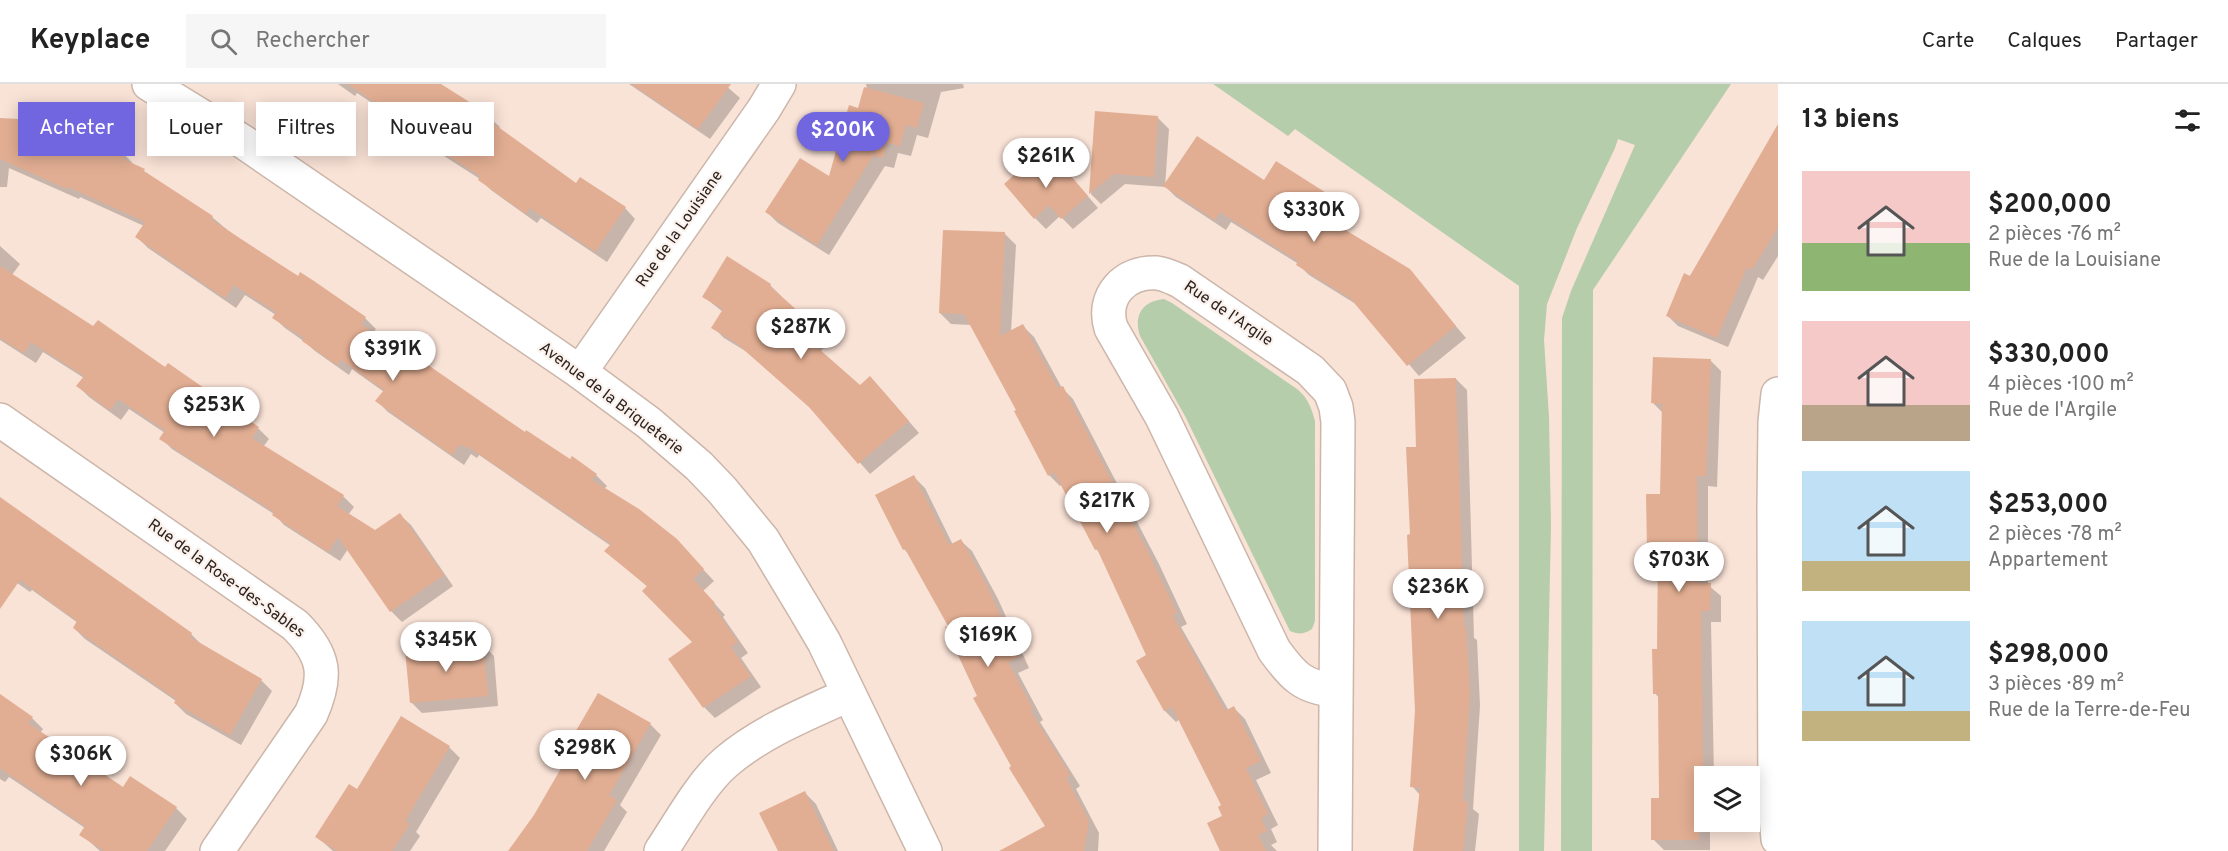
<!DOCTYPE html>
<html lang="fr">
<head>
<meta charset="utf-8">
<style>
	:root { --surface:#fff; --page:#f6f6f6; --text:#222; --muted:#767676; --line:#e0e0e0; --accent:#7265e0 }
	body { margin:0; font-family:Overpass,sans-serif; background:var(--page); color:var(--text); height:100vh; display:flex; flex-direction:column; font-size:22px; white-space:nowrap }
	* { box-sizing:border-box; margin:0 }
	p { font-size:20px; color:var(--muted) }
	.icon { flex:none; width:33px; height:33px; fill:none; stroke:currentColor; stroke-width:2; stroke-linecap:round; stroke-linejoin:round }
	.map { position:relative; flex:1; overflow:hidden }
	.panel { display:flex; flex-direction:column; background:var(--surface); width:450px }
	.panel>* { flex:none }
	.guide { position:absolute; left:18px; top:18px; width:570px; height:54px; display:flex; gap:12px }
	.fabs { position:absolute; left:1694px; top:682px; display:grid; gap:12px }
	.fabs a { display:grid; place-items:center; width:66px; height:66px; border-radius:0px; background:var(--surface); box-shadow:0 3px 15px #0003; font-size:30px }
	.price { position:absolute; translate:-50% -51px; padding:0 14px; border-radius:21px; background:#fff; color:#222; font-size:20px; line-height:39px; filter:drop-shadow(0 2px 3px #0008) }
	.price::after { content:''; position:absolute; left:50%; top:36px; width:18px; height:14px; margin-left:-9px; background:inherit; clip-path:polygon(0 0,100% 0,50% 100%) }
	.price.current { background:var(--accent); color:#fff }
	ul { padding:0; list-style:none }
	li { display:flex; align-items:center; gap:18px; height:150px; padding:0 24px }
	li span { display:grid; place-items:center; flex:none; width:168px; height:120px; border-radius:0px; color:#555 }
	li>.icon { margin-inline-start:auto }
	span .icon { width:72px; height:72px; fill:#fffc; stroke-width:1 }
	li b { font-size:26px }
	h2 { display:flex; justify-content:space-between; align-items:center; height:72px; padding:0 24px; font-size:26px }
	.chip { padding:0 21px; border-radius:0px; background:var(--surface); box-shadow:0 3px 15px #0003; font-size:21px; line-height:54px }
	.chip.current { background:var(--accent); color:#fff }
	header { display:flex; align-items:center; gap:36px; box-sizing:border-box; height:84px; padding:0 30px; background:var(--surface); border-bottom:2px solid var(--line) }
	header strong { font-size:28px }
	nav { display:flex; gap:33px; margin-inline-start:auto; font-size:21px }
	.search { width:420px; height:54px; background:var(--page); display:flex; align-items:center; gap:15px; box-sizing:border-box; padding:0 21px; border-radius:0px; color:var(--muted); font-size:22px }
	main { display:flex; flex:1; min-height:0 }
	.map>svg:first-child { display:block }
</style>
</head>
<body>
<header>
<strong>Keyplace</strong>
<div class="search"><svg class="icon" aria-label="search" viewBox="0 0 24 24"><circle cx="10" cy="10" r="6"/><path d="M15 15l6 6"/></svg>Rechercher</div>
<nav><a>Carte</a><a>Calques</a><a>Partager</a></nav>
</header>
<main>
<div class="map">
<svg width="1778" height="767" viewBox="0 0 1778 767">
	<rect width="100%" height="100%" fill="#f9e2d6"/>
	<g fill="#b5cdaa">
		<path d="M 1213,0 L 1731,0 L 1593,206 L 1592,767 L 1561,767 L 1562,234 L 1571,207 L 1635,61 L 1618,55 L 1615,64 L 1577,144 L 1547,220 L 1544,256 L 1549,333 L 1551,442 L 1544,767 L 1519,767 L 1519,202 L 1295,45 L 1288,52 Z"/>
		<path d="M 1164,215 L 1172,219 L 1297,305 C 1308,314 1311,323 1315,337 L 1315,537 L 1312,545 C 1304,550 1299,551 1290,547 L 1185,332 L 1140,252 C 1133,231 1143,217 1164,215 Z"/>
	</g>
	<g fill="#0003">
		<path d="M 338,0 L 433,0 L 489,33 L 500,43 L 499,45 L 576,101 L 625,124 L 635,135 L 607,178 L 541,134 L 537,139 L 491,106 L 480,95 L 433,65 L 423,53 L 357,9 L 355,12 Z"/>
		<path d="M 629,0 L 724,0 L 740,14 L 710,55 Z"/>
		<path d="M 866,0 L 963,0 L 964,4 L 941,8 L 928,54 L 917,51 L 911,72 L 898,69 L 894,84 L 885,82 L 829,171 L 778,139 L 767,128 L 830,95 L 872,29 Z"/>
		<path d="M 1096,29 L 1158,34 L 1169,45 L 1165,103 L 1264,98 L 1330,113 L 1341,124 L 1331,139 L 1409,187 L 1466,254 L 1419,292 L 1359,222 L 1309,191 L 1297,179 L 1231,138 L 1226,146 L 1176,113 L 1166,103 L 1125,100 L 1101,120 L 1091,110 Z"/>
		<path d="M 0,35 L 49,50 L 90,52 L 95,58 L 125,71 L 136,83 L 212,133 L 237,154 L 365,234 L 376,245 L 372,250 L 525,350 L 596,391 L 607,402 L 604,405 L 687,468 L 714,497 L 703,507 L 725,531 L 723,533 L 748,569 L 741,574 L 761,603 L 715,634 L 704,623 L 671,575 L 694,559 L 648,503 L 606,467 L 611,462 L 479,371 L 477,374 L 471,370 L 464,381 L 388,328 L 377,317 L 384,308 L 352,285 L 349,291 L 315,267 L 305,258 L 285,244 L 274,234 L 276,231 L 245,211 L 236,224 L 148,164 L 137,153 L 144,142 L 80,113 L 79,115 L 9,84 L 7,103 L 0,103 Z"/>
		<path d="M 1778,43 L 1778,172 L 1763,196 L 1758,193 L 1728,263 L 1678,242 L 1667,231 Z"/>
		<path d="M 1045,89 L 1068,89 L 1098,124 L 1073,145 L 1060,132 L 1046,145 L 1035,134 Z"/>
		<path d="M 1005,150 L 1016,161 L 1011,248 L 1023,242 L 1034,253 L 1062,304 L 1073,315 L 1159,480 L 1187,540 L 1181,543 L 1229,627 L 1234,624 L 1245,635 L 1271,689 L 1256,696 L 1278,741 L 1271,745 L 1277,758 L 1271,761 L 1277,767 L 1222,767 L 1209,740 L 1224,732 L 1223,722 L 1180,635 L 1176,638 L 1165,627 L 1138,577 L 1148,571 L 1101,470 L 1096,465 L 1062,400 L 1060,402 L 1049,391 L 1018,326 L 971,241 L 951,240 L 940,229 Z"/>
		<path d="M 0,162 L 20,180 L 12,191 L 94,244 L 203,305 L 214,316 L 258,344 L 269,355 L 263,363 L 343,412 L 354,423 L 348,431 L 375,448 L 400,431 L 411,441 L 453,502 L 402,538 L 391,527 L 348,465 L 340,477 L 284,441 L 274,430 L 172,365 L 161,354 L 165,349 L 129,325 L 121,336 L 89,313 L 78,302 L 84,294 L 43,268 L 36,279 L 0,256 Z"/>
		<path d="M 770,201 L 781,212 L 780,214 L 829,258 L 820,268 L 860,303 L 881,305 L 919,349 L 870,390 L 815,328 L 747,268 L 724,254 L 713,243 L 723,228 L 704,213 Z"/>
		<path d="M 1710,276 L 1721,287 L 1717,403 L 1708,402 L 1708,501 L 1721,512 L 1721,538 L 1711,538 L 1714,693 L 1704,693 L 1704,738 L 1710,738 L 1710,766 L 1664,766 L 1653,755 L 1661,715 L 1659,614 L 1655,609 L 1659,566 L 1660,476 L 1648,464 L 1662,412 L 1663,329 L 1653,319 Z"/>
		<path d="M 1456,295 L 1467,306 L 1474,554 L 1477,556 L 1480,622 L 1473,725 L 1479,730 L 1475,767 L 1414,767 L 1420,711 L 1412,702 L 1416,627 L 1412,452 L 1418,364 Z"/>
		<path d="M 914,393 L 925,404 L 953,461 L 961,457 L 972,467 L 998,515 L 1029,584 L 1018,589 L 1043,636 L 1040,638 L 1080,702 L 1076,705 L 1099,749 L 1098,767 L 1041,767 L 1032,751 L 1047,743 L 1013,683 L 979,612 L 950,543 L 910,471 L 904,465 Z"/>
		<path d="M 0,414 L 191,550 L 202,561 L 261,596 L 272,607 L 241,661 L 186,630 L 175,619 L 176,617 L 85,555 L 74,544 L 78,539 L 32,506 L 30,508 L 0,487 Z"/>
		<path d="M 483,561 L 494,572 L 498,622 L 422,629 L 411,618 Z"/>
		<path d="M 0,612 L 32,634 L 43,645 L 40,649 L 123,705 L 176,724 L 187,735 L 165,767 L 100,767 L 81,750 L 85,744 L 9,693 L 5,698 L 0,695 Z"/>
		<path d="M 650,640 L 661,651 L 620,721 L 627,728 L 604,767 L 510,767 L 535,732 Z"/>
		<path d="M 449,663 L 460,674 L 416,748 L 420,752 L 410,767 L 333,767 L 316,752 L 357,707 Z"/>
		<path d="M 805,709 L 816,720 L 838,767 L 779,767 L 761,730 Z"/>
	</g>
	<g fill="#e2ae93">
		<path d="M 348,0 L 441,0 L 490,31 L 487,35 L 576,99 L 580,93 L 626,123 L 595,168 L 530,124 L 526,130 L 478,96 L 480,92 L 420,54 L 422,51 Z"/>
		<path d="M 631,0 L 731,0 L 698,45 Z"/>
		<path d="M 864,3 L 924,19 L 917,44 L 906,41 L 900,62 L 887,59 L 883,74 L 873,72 L 817,161 L 765,128 L 800,74 L 829,92 L 849,21 L 858,24 Z"/>
		<path d="M 1095,27 L 1158,32 L 1154,93 L 1114,90 L 1089,110 Z"/>
		<path d="M 0,34 L 19,35 L 48,48 L 53,35 L 91,51 L 89,54 L 125,70 L 123,75 L 145,85 L 144,87 L 213,132 L 211,135 L 238,153 L 298,192 L 300,188 L 314,197 L 366,233 L 361,240 L 415,278 L 418,274 L 525,348 L 526,346 L 570,375 L 572,372 L 597,390 L 592,396 L 639,425 L 677,455 L 704,485 L 693,495 L 715,519 L 713,521 L 738,558 L 731,563 L 751,592 L 703,624 L 668,575 L 692,558 L 642,507 L 647,502 L 604,467 L 611,460 L 467,362 L 465,364 L 460,360 L 452,371 L 375,317 L 384,306 L 341,276 L 337,281 L 302,257 L 304,254 L 272,234 L 276,228 L 234,201 L 225,214 L 135,153 L 145,138 L 68,103 L 67,105 L 0,75 Z"/>
		<path d="M 1778,40 L 1778,143 L 1752,186 L 1747,183 L 1717,254 L 1666,232 L 1684,189 L 1690,192 Z"/>
		<path d="M 1197,52 L 1264,96 L 1276,77 L 1331,112 L 1319,130 L 1410,185 L 1456,242 L 1407,282 L 1350,214 L 1296,181 L 1298,177 L 1220,128 L 1215,136 L 1163,102 Z"/>
		<path d="M 1033,74 L 1045,87 L 1058,77 L 1088,112 L 1061,135 L 1049,121 L 1034,135 L 1004,100 Z"/>
		<path d="M 943,146 L 1005,148 L 1000,252 L 1023,240 L 1058,304 L 1063,302 L 1148,468 L 1177,529 L 1172,531 L 1225,627 L 1234,622 L 1261,677 L 1246,684 L 1268,730 L 1261,734 L 1267,747 L 1258,751 L 1266,767 L 1220,767 L 1207,739 L 1222,732 L 1218,723 L 1221,721 L 1172,623 L 1164,627 L 1136,577 L 1146,571 L 1097,465 L 1095,466 L 1054,388 L 1048,392 L 1014,327 L 1016,326 L 964,230 L 939,229 Z"/>
		<path d="M 727,172 L 771,200 L 770,202 L 819,246 L 810,257 L 860,301 L 870,292 L 909,337 L 858,380 L 809,323 L 735,258 L 711,244 L 723,225 L 702,213 Z"/>
		<path d="M 0,182 L 93,242 L 98,236 L 165,283 L 168,279 L 204,304 L 202,307 L 259,343 L 252,354 L 344,411 L 337,422 L 375,446 L 400,429 L 444,491 L 390,528 L 338,453 L 328,468 L 272,431 L 274,428 L 159,355 L 165,346 L 118,315 L 110,326 L 76,302 L 84,292 L 31,258 L 24,269 L 0,254 Z"/>
		<path d="M 1653,273 L 1711,275 L 1706,392 L 1697,392 L 1698,499 L 1711,499 L 1710,527 L 1701,527 L 1703,689 L 1699,689 L 1699,756 L 1651,756 L 1651,714 L 1659,714 L 1658,610 L 1653,610 L 1652,565 L 1657,565 L 1658,465 L 1647,465 L 1646,410 L 1660,410 L 1662,320 L 1651,319 Z"/>
		<path d="M 1456,294 L 1464,543 L 1466,543 L 1470,610 L 1463,717 L 1468,718 L 1463,767 L 1413,767 L 1420,704 L 1410,703 L 1415,627 L 1407,451 L 1410,450 L 1406,363 L 1416,363 L 1414,295 Z"/>
		<path d="M 914,391 L 949,461 L 961,455 L 987,502 L 1019,573 L 1008,578 L 1033,625 L 1030,626 L 1070,691 L 1066,694 L 1089,737 L 1084,767 L 999,767 L 1045,742 L 1009,684 L 1011,682 L 973,614 L 977,612 L 945,543 L 948,542 L 905,465 L 903,466 L 875,411 Z"/>
		<path d="M 0,413 L 192,549 L 190,553 L 262,595 L 230,651 L 174,619 L 176,615 L 73,544 L 77,537 L 20,496 L 0,525 Z"/>
		<path d="M 483,560 L 488,612 L 410,619 L 405,566 Z"/>
		<path d="M 598,609 L 651,639 L 609,711 L 617,716 L 587,767 L 508,767 L 534,731 L 567,674 L 562,671 Z"/>
		<path d="M 0,610 L 33,633 L 28,639 L 123,703 L 130,692 L 177,723 L 147,767 L 104,767 L 79,751 L 85,742 L 0,684 Z"/>
		<path d="M 401,632 L 450,662 L 405,737 L 410,740 L 392,767 L 337,767 L 315,753 L 349,700 L 357,705 Z"/>
		<path d="M 805,707 L 811,720 L 834,767 L 778,767 L 759,729 Z"/>
	</g>
	<g fill="none" stroke-linecap="round" stroke-linejoin="round">
		<defs>
			<g id="minor">
				<path d="M 149,0 L 242,57 L 580,288 L 649,339 L 699,382 L 722,406 L 763,456 L 804,524 L 824,558 L 925,767"/>
				<path d="M 580,288 L 764,25 L 779,0"/>
				<path d="M 1778,310 L 1775,338 L 1774,424 L 1775,722 L 1778,755"/>
				<path d="M 0,336 L 295,541 C 325,571 328,592 311,630 L 217,767"/>
				<path d="M 661,767 C 679,740 702,698 726,678 C 761,648 806,630 848,611"/>
				<path d="M 1335,767 L 1338,338 L 1336,323 L 1330,307 L 1310,286 L 1180,197 C 1173,194 1165,190 1157,189 C 1125,187 1101,212 1111,244 L 1162,333 L 1274,566 C 1292,591 1303,604 1335,606"/>
			</g>
		</defs>
		<use href="#minor" stroke="#ccb6aa" stroke-width="36"/>
		<use href="#minor" stroke="#fff" stroke-width="33"/>
	</g>
	<g text-anchor="middle" dominant-baseline="central" stroke-width="4.5" stroke-linejoin="round" paint-order="stroke">
		<g font-size="16" fill="#2c231f" stroke="#fcf2ed">
			<text transform="translate(680 145) rotate(-55)">Rue de la Louisiane</text>
			<text transform="translate(1228 230) rotate(34)">Rue de l'Argile</text>
			<text transform="translate(611 315) rotate(37)">Avenue de la Briqueterie</text>
			<text transform="translate(226 495) rotate(36)">Rue de la Rose-des-Sables</text>
		</g>
	</g>
</svg>
<div class="fabs">
<a><svg class="icon" aria-label="layers" viewBox="0 0 24 24"><path d="M12 4l9 5-9 5-9-5zM3 14l9 5 9-5"/></svg></a>
</div>
<b class="price current" style="left:843px;top:79px">$200K</b>
<b class="price" style="left:1046px;top:105px">$261K</b>
<b class="price" style="left:1314px;top:159px">$330K</b>
<b class="price" style="left:801px;top:276px">$287K</b>
<b class="price" style="left:393px;top:298px">$391K</b>
<b class="price" style="left:214px;top:354px">$253K</b>
<b class="price" style="left:1107px;top:450px">$217K</b>
<b class="price" style="left:1679px;top:509px">$703K</b>
<b class="price" style="left:1438px;top:536px">$236K</b>
<b class="price" style="left:988px;top:584px">$169K</b>
<b class="price" style="left:446px;top:589px">$345K</b>
<b class="price" style="left:585px;top:697px">$298K</b>
<b class="price" style="left:81px;top:703px">$306K</b>
<div class="guide">
<a class="chip current">Acheter</a>
<a class="chip">Louer</a>
<a class="chip">Filtres</a>
<a class="chip">Nouveau</a>
</div>
</div>
<section class="panel">
<h2>13 biens<svg class="icon" aria-label="filters" viewBox="0 0 24 24"><path d="M4 7h16M4 17h16"/><circle cx="9" cy="7" r="2"/><circle cx="15" cy="17" r="2"/></svg></h2>
<ul>
<li><span style="background:linear-gradient(#f6c9c9 60%,#8fb573 0)"><svg class="icon" aria-label="home" viewBox="0 0 24 24"><path d="M3 11l9-7 9 7M6 9v11h12V9"/></svg></span><div><b>$200,000</b><p>2 pièces · 76 m²</p><p>Rue de la Louisiane</p></div></li>
<li><span style="background:linear-gradient(#f6c9c9 70%,#b9a48a 0)"><svg class="icon" aria-label="home" viewBox="0 0 24 24"><path d="M3 11l9-7 9 7M6 9v11h12V9"/></svg></span><div><b>$330,000</b><p>4 pièces · 100 m²</p><p>Rue de l'Argile</p></div></li>
<li><span style="background:linear-gradient(#bfe0f5 75%,#c2b280 0)"><svg class="icon" aria-label="home" viewBox="0 0 24 24"><path d="M3 11l9-7 9 7M6 9v11h12V9"/></svg></span><div><b>$253,000</b><p>2 pièces · 78 m²</p><p>Appartement</p></div></li>
<li><span style="background:linear-gradient(#bfe0f5 75%,#c2b280 0)"><svg class="icon" aria-label="home" viewBox="0 0 24 24"><path d="M3 11l9-7 9 7M6 9v11h12V9"/></svg></span><div><b>$298,000</b><p>3 pièces · 89 m²</p><p>Rue de la Terre-de-Feu</p></div></li>
</ul>
</section>
</main>
</body>
</html>
